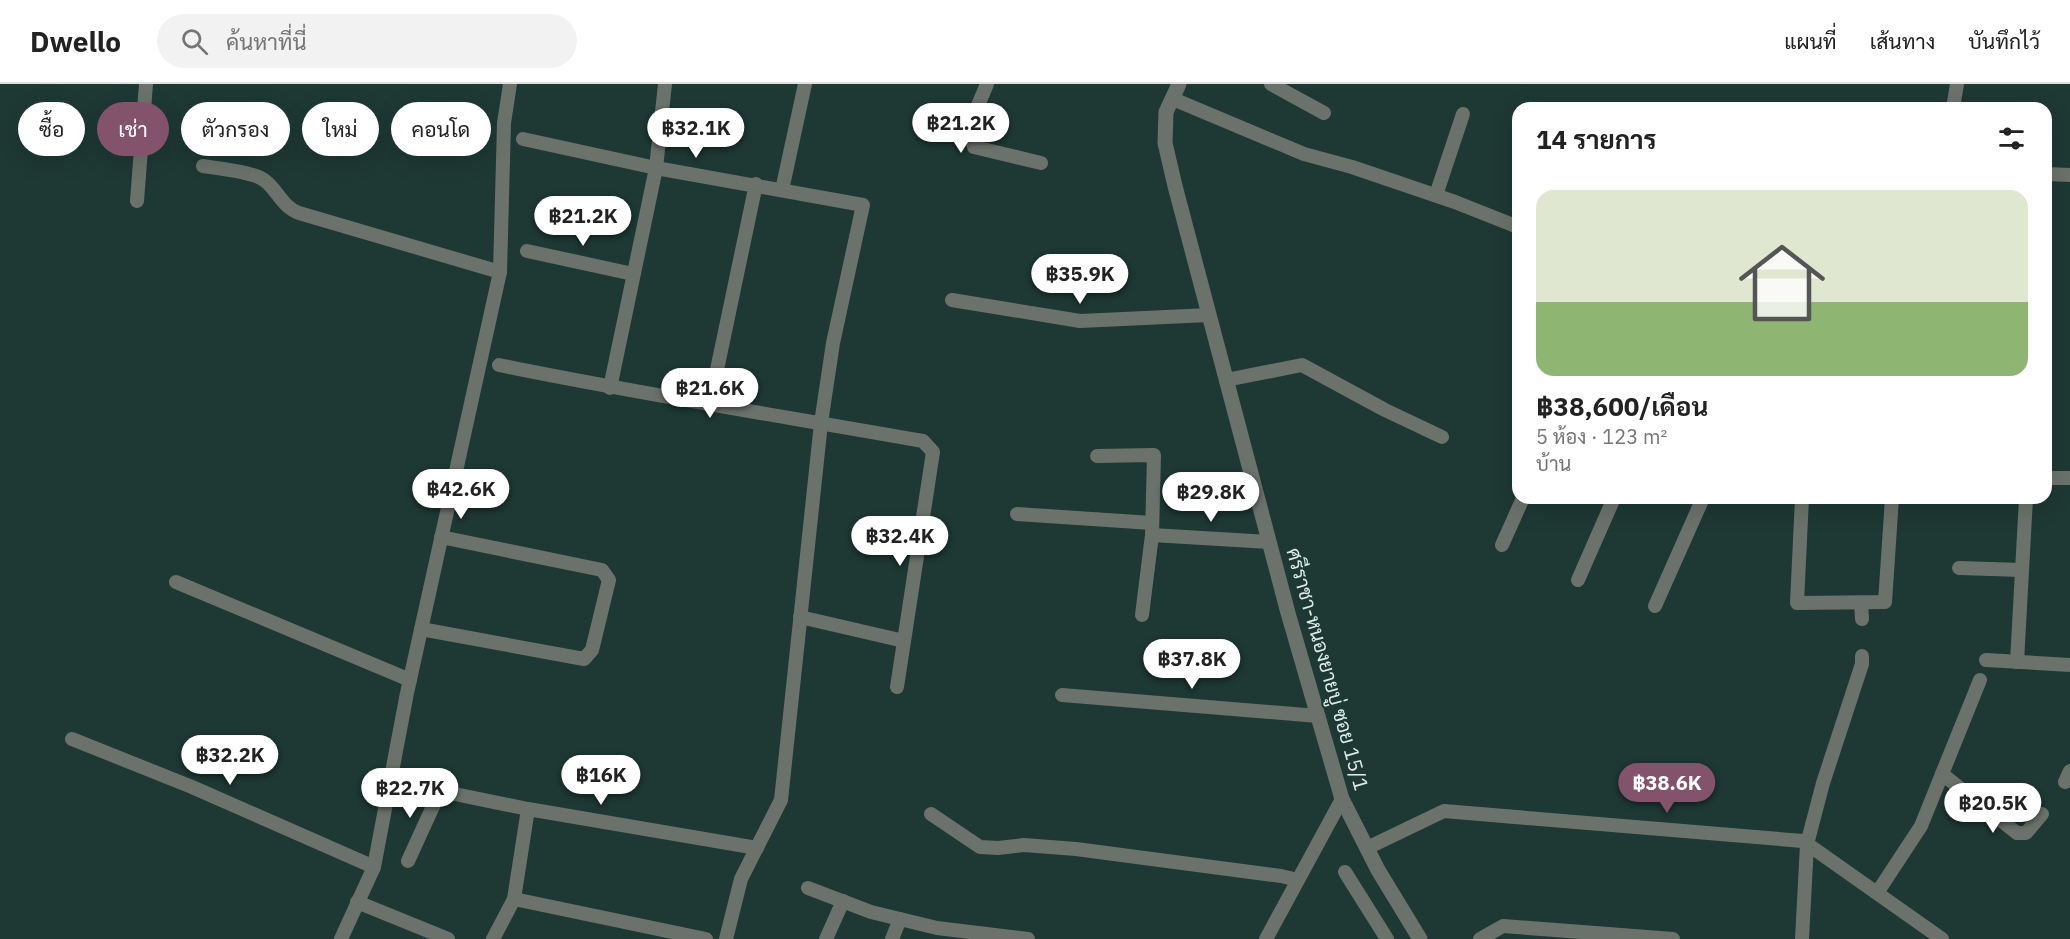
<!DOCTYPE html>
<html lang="th">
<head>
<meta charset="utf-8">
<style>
	:root { --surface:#fff; --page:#f2f2f2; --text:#222; --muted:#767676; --line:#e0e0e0; --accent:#83536c }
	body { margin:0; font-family:"IBM Plex Sans",Sarabun,sans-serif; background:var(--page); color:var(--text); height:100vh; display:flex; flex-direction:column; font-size:22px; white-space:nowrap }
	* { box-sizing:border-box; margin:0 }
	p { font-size:20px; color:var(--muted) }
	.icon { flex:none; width:33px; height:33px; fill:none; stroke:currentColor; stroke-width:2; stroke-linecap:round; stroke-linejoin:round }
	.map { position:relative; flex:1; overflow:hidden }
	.sheet { position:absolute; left:1512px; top:18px; width:540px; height:402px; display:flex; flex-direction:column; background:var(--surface); border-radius:18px; box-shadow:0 6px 24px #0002 }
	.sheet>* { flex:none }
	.top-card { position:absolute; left:18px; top:18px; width:570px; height:54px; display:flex; gap:12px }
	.price { position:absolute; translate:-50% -51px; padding:0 14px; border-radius:21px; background:#fff; color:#222; font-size:20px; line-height:39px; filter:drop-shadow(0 2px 3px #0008) }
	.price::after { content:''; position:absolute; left:50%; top:36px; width:18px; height:14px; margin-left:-9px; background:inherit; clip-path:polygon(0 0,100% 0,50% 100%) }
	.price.on { background:var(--accent); color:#fff }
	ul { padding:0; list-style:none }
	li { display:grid; align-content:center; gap:12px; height:318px; padding:0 24px }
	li+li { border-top:2px solid var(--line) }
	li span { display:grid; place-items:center; height:186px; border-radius:18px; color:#555 }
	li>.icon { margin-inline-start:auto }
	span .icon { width:108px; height:108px; fill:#fffc; stroke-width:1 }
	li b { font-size:26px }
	h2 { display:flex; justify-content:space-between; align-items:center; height:72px; padding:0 24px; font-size:26px }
	.pill { padding:0 21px; border-radius:27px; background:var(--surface); box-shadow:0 6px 24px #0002; font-size:21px; line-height:54px }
	.pill.on { background:var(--accent); color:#fff }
	header { display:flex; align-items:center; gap:36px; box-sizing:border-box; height:84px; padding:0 30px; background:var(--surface); border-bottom:2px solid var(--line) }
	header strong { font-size:28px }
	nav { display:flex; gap:33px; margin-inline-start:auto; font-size:21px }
	.search { width:420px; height:54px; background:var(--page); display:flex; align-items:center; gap:15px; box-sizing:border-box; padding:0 21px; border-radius:33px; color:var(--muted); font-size:22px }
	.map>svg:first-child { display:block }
</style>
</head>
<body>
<header>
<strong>Dwello</strong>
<div class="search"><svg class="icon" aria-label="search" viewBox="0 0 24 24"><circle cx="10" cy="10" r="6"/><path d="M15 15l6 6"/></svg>ค้นหาที่นี่</div>
<nav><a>แผนที่</a><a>เส้นทาง</a><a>บันทึกไว้</a></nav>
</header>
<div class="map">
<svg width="2070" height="855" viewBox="0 0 2070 855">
	<rect width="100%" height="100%" fill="#1e3833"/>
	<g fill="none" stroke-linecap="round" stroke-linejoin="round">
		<g stroke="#6b726b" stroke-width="14">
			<path d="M 987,0 L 969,43 L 974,63 L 1041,79"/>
			<path d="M 1271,0 L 1324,29"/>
			<path d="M 1173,15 L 1304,70 L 1352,83 L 1455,118 L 1518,143"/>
			<path d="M 1953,24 L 1957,0"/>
			<path d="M 523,55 L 656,84 L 863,121 L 833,259 L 821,339 L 781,716 L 741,795 L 726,855"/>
			<path d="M 203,82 C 216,84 254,88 264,96 C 278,106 281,122 299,129 L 500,188"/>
			<path d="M 2046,90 L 2070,91"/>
			<path d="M 782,106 L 805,0"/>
			<path d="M 1436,111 L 1463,30"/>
			<path d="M 137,117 L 146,0"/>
			<path d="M 527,167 L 633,190"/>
			<path d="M 952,216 L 1080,237 L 1209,231"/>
			<path d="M 499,281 C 640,310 782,332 923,357 L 933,368 L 897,603"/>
			<path d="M 1226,296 L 1302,281 L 1385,326 L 1442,353"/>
			<path d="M 610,304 L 656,84 L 665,0"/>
			<path d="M 710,319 L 756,100"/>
			<path d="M 1097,372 L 1154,371 L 1152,451 L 1142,531"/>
			<path d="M 2046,394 L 2070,394"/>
			<path d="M 1802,414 L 1797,519 L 1885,518 L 1892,414"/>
			<path d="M 1017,430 L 1152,439"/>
			<path d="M 1152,451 L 1269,458"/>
			<path d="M 1502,461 L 1523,414"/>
			<path d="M 1959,484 L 2022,486"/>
			<path d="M 1578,496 L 1614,414"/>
			<path d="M 176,498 L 410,596"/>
			<path d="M 1861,519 L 1862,535"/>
			<path d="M 1655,522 L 1703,414"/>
			<path d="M 800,533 L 904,557"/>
			<path d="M 421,545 L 584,575 L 592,566 L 609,496 L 602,486 L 441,453"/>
			<path d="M 1986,576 L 2070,581"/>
			<path d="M 2017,578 L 2026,414"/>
			<path d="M 1062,611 L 1318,632"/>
			<path d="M 72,655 L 192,703 L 374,783"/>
			<path d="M 1942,690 L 2017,749 L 2026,749 L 2042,730"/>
			<path d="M 2065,698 L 2070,687"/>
			<path d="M 931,730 L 980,763 L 998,764 L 1024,761 L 1076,765 L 1281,792 L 1298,796"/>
			<path d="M 1367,764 L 1444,727 L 1803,757 L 1942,855"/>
			<path d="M 408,777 L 440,707 L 528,725 L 757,764"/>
			<path d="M 1345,788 L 1387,855"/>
			<path d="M 808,804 L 871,828 L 937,844 L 1028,855"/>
			<path d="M 1877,809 L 1921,742 L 1980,596"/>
			<path d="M 514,815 L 706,855"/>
			<path d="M 357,818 L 448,855"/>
			<path d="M 341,855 L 374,783 L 407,609 L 500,188 L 504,39 L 510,0"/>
			<path d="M 493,855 L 514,815 L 528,725"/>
			<path d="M 826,855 L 843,817"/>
			<path d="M 892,855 L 900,835"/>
			<path d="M 1266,855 L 1342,715"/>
			<path d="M 1480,855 L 1503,842 L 1673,855"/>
			<path d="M 1802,855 L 1807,760 L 1823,699 L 1862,580 L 1862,572"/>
		</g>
		<path stroke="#6b726b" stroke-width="15" d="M 1179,0 L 1166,28 L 1165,59 L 1175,102 L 1288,529 L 1342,715 L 1378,786 L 1420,855"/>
	</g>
	<g text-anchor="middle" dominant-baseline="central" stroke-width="4.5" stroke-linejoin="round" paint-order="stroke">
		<g font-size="20" fill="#ddece8" stroke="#1e3833">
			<text transform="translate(1328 585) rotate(74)">ศรีราชา-หนองยายบู่ ซอย 15/1</text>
		</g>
	</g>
</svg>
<b class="price" style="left:961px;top:70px">฿21.2K</b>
<b class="price" style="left:696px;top:75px">฿32.1K</b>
<b class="price" style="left:583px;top:163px">฿21.2K</b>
<b class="price" style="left:1080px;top:221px">฿35.9K</b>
<b class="price" style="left:710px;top:335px">฿21.6K</b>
<b class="price" style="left:461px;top:436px">฿42.6K</b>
<b class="price" style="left:1211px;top:439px">฿29.8K</b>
<b class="price" style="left:900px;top:483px">฿32.4K</b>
<b class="price" style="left:1192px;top:606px">฿37.8K</b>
<b class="price" style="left:230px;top:702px">฿32.2K</b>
<b class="price" style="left:601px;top:722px">฿16K</b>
<b class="price on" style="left:1667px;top:730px">฿38.6K</b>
<b class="price" style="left:410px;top:735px">฿22.7K</b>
<b class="price" style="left:1993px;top:750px">฿20.5K</b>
<div class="top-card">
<a class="pill">ซื้อ</a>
<a class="pill on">เช่า</a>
<a class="pill">ตัวกรอง</a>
<a class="pill">ใหม่</a>
<a class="pill">คอนโด</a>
</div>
<section class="sheet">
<h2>14 รายการ<svg class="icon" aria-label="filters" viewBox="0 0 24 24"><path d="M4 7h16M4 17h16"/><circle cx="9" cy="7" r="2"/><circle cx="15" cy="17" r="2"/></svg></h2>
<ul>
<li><span style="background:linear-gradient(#dfe7d0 60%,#8fb573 0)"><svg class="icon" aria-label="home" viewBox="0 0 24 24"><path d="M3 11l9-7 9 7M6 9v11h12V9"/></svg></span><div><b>฿38,600/เดือน</b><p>5 ห้อง · 123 m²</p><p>บ้าน</p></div></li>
</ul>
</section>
</div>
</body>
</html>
